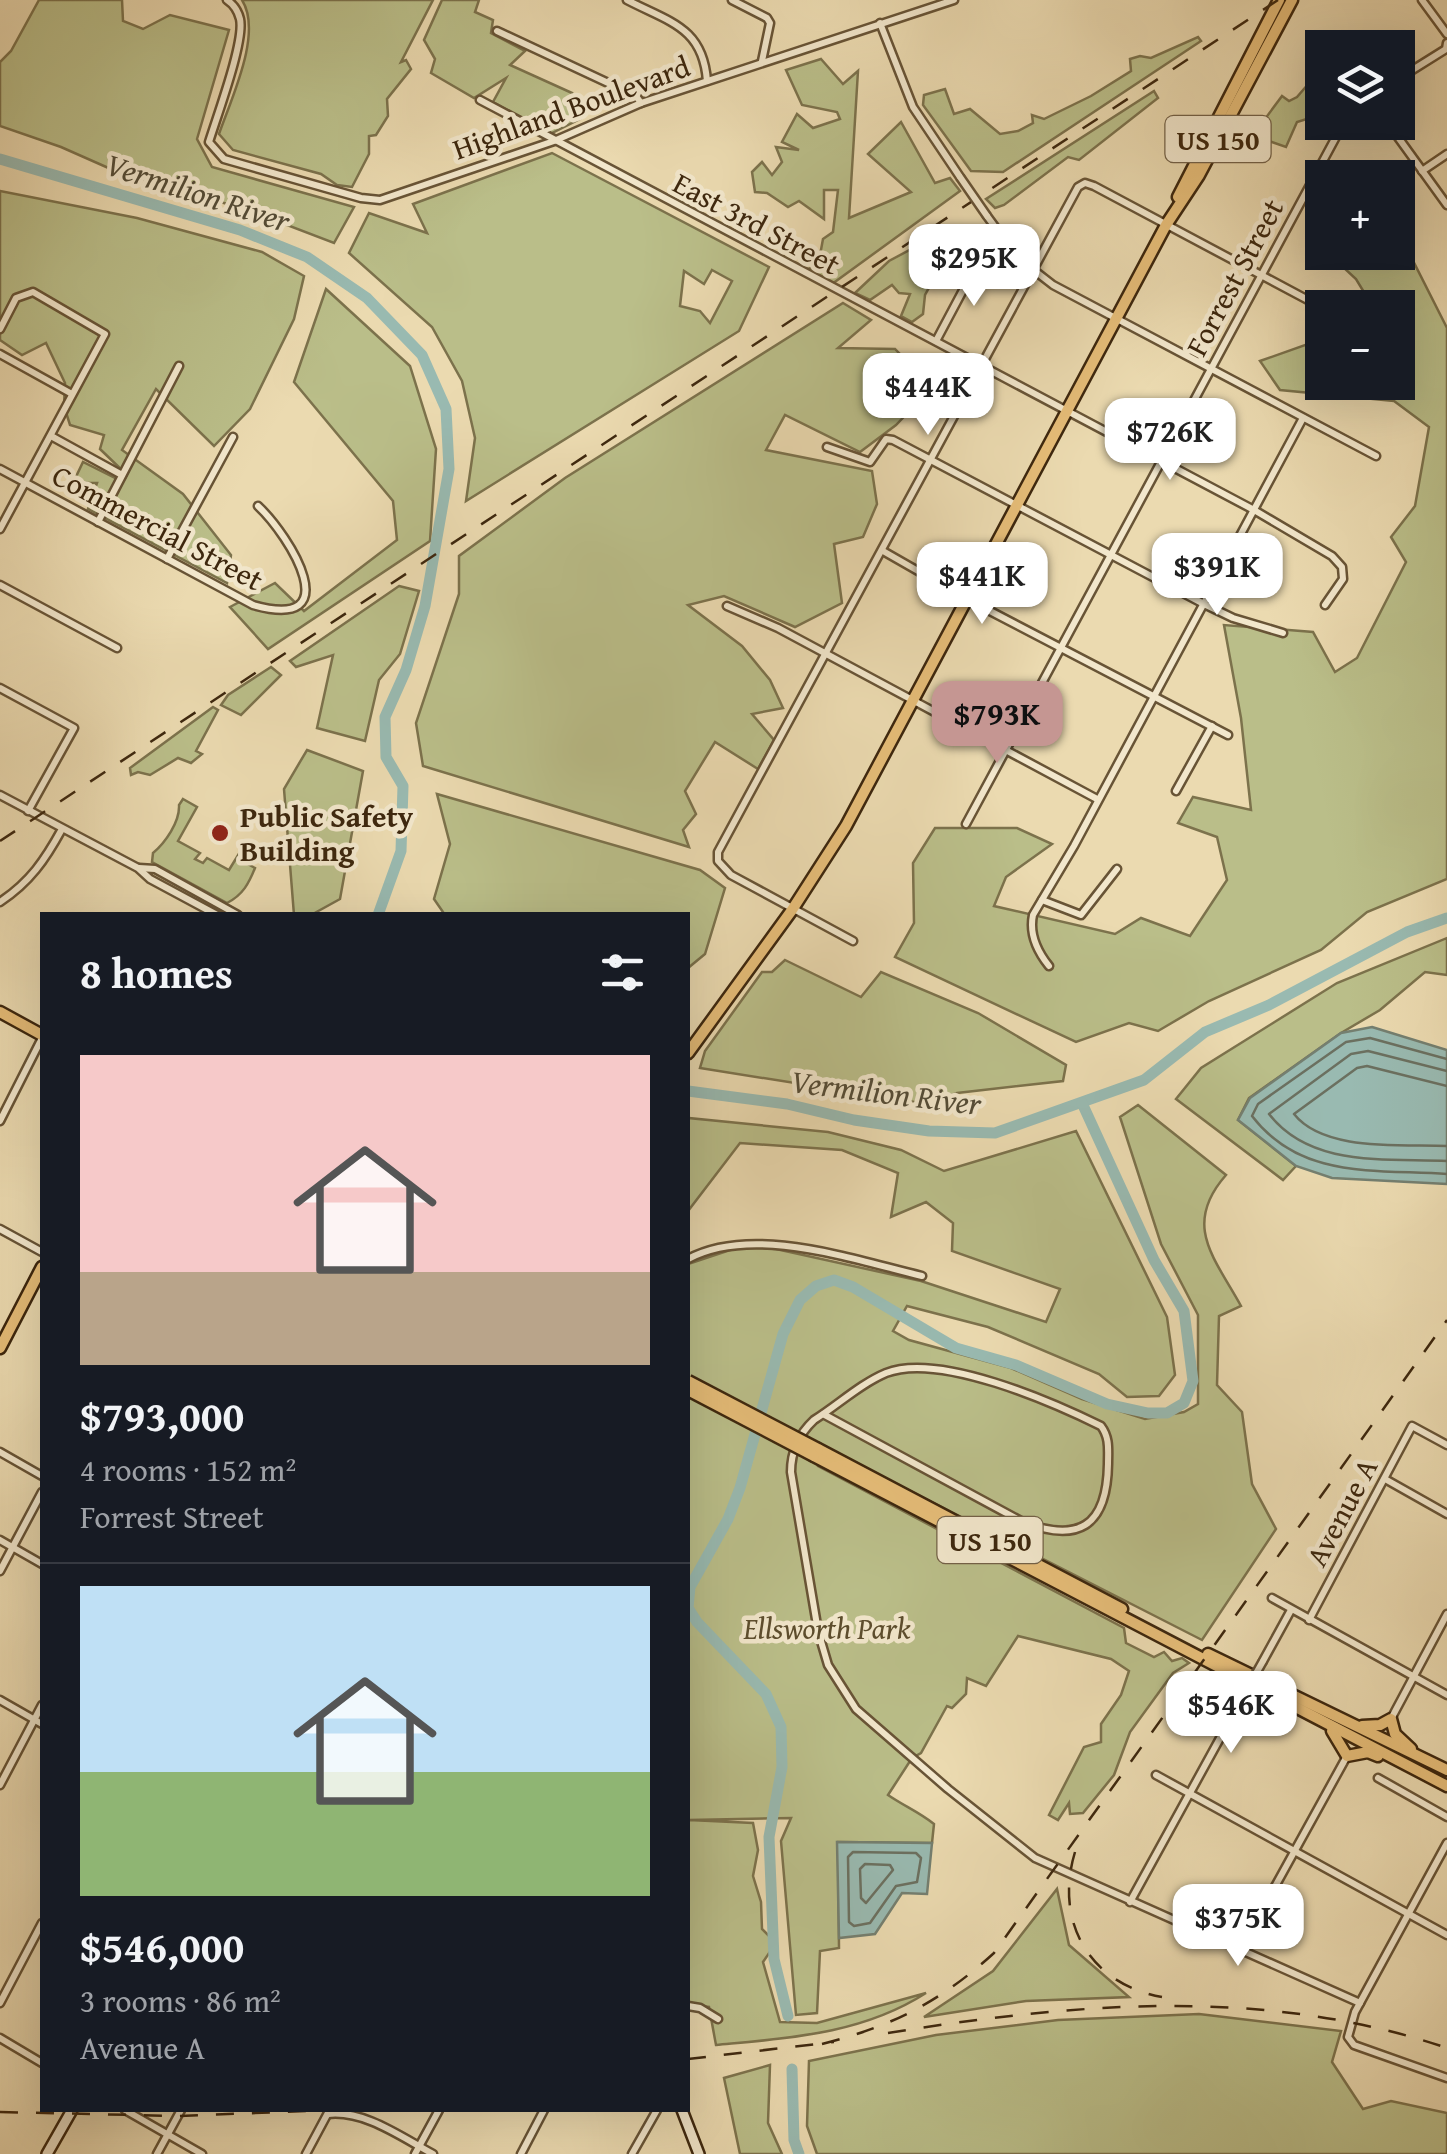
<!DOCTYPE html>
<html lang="en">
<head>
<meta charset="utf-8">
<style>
	:root { --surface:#171b24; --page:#20242c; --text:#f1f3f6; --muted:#9ea1a6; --line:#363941; --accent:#c59692 }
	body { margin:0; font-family:"Gentium Book Plus",serif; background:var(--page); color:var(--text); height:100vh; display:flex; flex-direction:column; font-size:38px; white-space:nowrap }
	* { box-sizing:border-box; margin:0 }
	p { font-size:32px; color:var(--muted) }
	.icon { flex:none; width:55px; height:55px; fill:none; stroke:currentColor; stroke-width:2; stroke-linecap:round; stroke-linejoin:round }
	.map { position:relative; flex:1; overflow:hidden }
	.panel { position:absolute; left:40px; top:912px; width:650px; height:1200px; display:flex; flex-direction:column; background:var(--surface); border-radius:0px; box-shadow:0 10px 40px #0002 }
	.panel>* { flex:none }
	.fabs { position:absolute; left:1305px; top:30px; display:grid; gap:20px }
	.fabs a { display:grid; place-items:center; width:110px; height:110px; border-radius:0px; background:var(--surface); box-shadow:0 10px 40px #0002; font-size:50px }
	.price { position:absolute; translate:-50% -85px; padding:0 22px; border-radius:20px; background:#fff; color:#222; font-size:32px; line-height:65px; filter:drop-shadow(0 2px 5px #0008) }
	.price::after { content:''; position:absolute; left:50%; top:60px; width:30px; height:22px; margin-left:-15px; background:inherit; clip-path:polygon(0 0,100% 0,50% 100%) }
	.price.on { background:var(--accent); color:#111 }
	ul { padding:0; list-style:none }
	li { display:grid; align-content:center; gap:20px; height:530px; padding:0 40px }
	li+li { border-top:2px solid var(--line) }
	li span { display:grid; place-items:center; height:310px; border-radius:0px; color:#555 }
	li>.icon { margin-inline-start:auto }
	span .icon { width:180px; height:180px; fill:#fffc; stroke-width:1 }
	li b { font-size:42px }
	h2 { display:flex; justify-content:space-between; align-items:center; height:120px; padding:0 40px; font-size:42px }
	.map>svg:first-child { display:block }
</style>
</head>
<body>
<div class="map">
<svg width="1447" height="2154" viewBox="0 0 1447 2154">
	<rect width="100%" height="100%" fill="#ebdab0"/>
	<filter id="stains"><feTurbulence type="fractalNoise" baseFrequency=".002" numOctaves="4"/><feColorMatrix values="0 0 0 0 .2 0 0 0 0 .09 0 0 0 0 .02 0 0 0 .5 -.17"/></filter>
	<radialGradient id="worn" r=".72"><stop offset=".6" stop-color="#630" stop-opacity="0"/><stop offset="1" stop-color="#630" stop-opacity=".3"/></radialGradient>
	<g fill="#babe89" stroke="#7c724c" stroke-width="2.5" fill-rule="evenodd">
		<path d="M 39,0 L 122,0 L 123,21 L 143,29 L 170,15 L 229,30 L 197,139 L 212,167 L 354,207 L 334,243 L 245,209 L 122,174 L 61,147 L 0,126 L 0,62 L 11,51 Z"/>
		<path d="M 242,0 L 433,0 L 401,62 L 406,60 L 411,69 L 387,99 L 388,116 L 376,135 L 369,136 L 369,154 L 352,187 L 337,185 L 321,174 L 233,150 L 219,134 C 231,99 263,33 242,0 Z"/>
		<path d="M 442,0 L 479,0 L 475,12 L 493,20 L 491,33 L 525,51 L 510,65 L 572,93 L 567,106 L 580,119 L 550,134 L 493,102 L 506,78 L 474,98 L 431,73 L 435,59 L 424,40 Z"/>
		<path d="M 1198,37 L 1201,41 L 1003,172 L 971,171 L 923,105 L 924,95 L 945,89 L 954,114 L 970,109 L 1000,134 L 1018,131 L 1033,123 L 1032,115 L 1044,119 L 1091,96 L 1131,71 L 1130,59 L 1140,56 L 1151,58 Z"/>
		<path d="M 821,59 L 843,84 L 858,71 L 849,218 L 911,192 L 868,154 L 901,122 L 935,183 L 950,178 L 960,191 L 832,284 L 804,270 L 818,266 L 823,239 L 833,232 L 838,190 L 824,190 L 824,219 L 799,201 L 788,207 L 767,193 L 755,192 L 752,172 L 762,162 L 772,175 L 782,162 L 776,147 L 799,150 L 782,142 L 797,114 L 813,128 L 840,119 L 837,112 L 802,105 L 786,70 Z"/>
		<path d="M 1322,68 L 1322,86 L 1310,118 L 1297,122 L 1286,147 L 1266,140 L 1262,123 L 1282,96 L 1289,101 L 1297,97 Z"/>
		<path d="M 1154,91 L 1158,98 L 1079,160 L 1068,157 L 1004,205 L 995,208 L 986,199 Z"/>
		<path d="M 552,153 L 769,267 L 739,331 L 466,501 L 475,438 L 462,381 L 432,327 L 349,253 L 369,213 L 427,233 L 413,204 ZM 712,270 L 732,281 L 710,323 L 700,311 L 680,306 L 684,271 L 704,284 Z"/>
		<path d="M 0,191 L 137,218 L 262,252 L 304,276 L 294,319 L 250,409 L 214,446 L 156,389 L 122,450 L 183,494 L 231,555 L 227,583 L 88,509 L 97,483 L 73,483 L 83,462 L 121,481 L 126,474 L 100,449 L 104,435 L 70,425 L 64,406 L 65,383 L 46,343 L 22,355 L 0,340 Z"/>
		<path d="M 1398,231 L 1447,328 L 1447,879 L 1367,912 L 1321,950 L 1209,1001 L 1158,1031 L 1129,1023 L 1076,1042 L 895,957 L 914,923 L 913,863 L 935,828 L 1017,828 L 1052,844 L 1006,877 L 994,906 L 1115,934 L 1141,918 L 1190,936 L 1227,880 L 1217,837 L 1178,823 L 1193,797 L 1251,810 L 1241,718 L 1224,625 L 1313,632 L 1335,672 L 1357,658 L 1406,562 L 1391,537 L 1415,506 L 1429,427 L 1394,401 L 1280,390 L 1260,361 L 1322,339 L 1322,382 L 1398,382 L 1398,308 L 1373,307 L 1356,279 L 1328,253 L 1398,252 Z"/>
		<path d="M 917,246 L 941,266 L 925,295 L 923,314 L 912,322 L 901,316 L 910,294 L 899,293 L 892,285 L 870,300 L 855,293 L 889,261 Z"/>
		<path d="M 326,289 L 410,366 L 436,449 L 430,541 L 268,649 L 230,607 L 275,583 L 304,611 L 397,540 L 393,501 L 294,382 Z"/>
		<path d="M 843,303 L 871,320 L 838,348 L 895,349 L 932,387 L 896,425 L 860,452 L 785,415 L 766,450 L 872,471 L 877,504 L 863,537 L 834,544 L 842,603 L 795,627 L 724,596 L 688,605 L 742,646 L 770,680 L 783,708 L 752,714 L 774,740 L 758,769 L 715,742 L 685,791 L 696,814 L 683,830 L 689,847 L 423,766 L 416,723 L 459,594 L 459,556 L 565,478 Z"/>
		<path d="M 399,586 L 419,591 L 400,654 L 379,680 L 365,741 L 317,728 L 333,655 L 296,667 L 290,661 Z"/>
		<path d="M 271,667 L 281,675 L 241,715 L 221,705 L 228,695 Z"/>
		<path d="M 213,707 L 218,710 L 196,751 L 202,754 L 191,763 L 178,758 L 150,775 L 138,772 L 131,775 L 130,768 Z"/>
		<path d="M 307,750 L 363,771 L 340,899 L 311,915 L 294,915 L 284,789 Z"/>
		<path d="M 437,794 L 700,870 L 725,888 L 705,954 L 688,968 L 688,915 L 445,915 L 434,899 L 450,844 Z"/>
		<path d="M 183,799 L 197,807 L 178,841 L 200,853 L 195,859 L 203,863 L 207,858 L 229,870 L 240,852 L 239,859 L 255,868 C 249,883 243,895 227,903 L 152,862 L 153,853 C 165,843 180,822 179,805 Z"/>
		<path d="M 1447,938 L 1447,975 L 1425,972 L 1380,1010 L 1341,1033 L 1249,1098 L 1238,1120 L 1296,1166 L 1283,1180 L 1176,1099 L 1201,1068 L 1337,983 Z"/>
		<path d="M 785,960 L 861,997 L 881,972 L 978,1013 L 1066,1065 L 1063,1081 L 957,1093 L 927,1104 L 700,1068 L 705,1051 L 762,972 L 772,972 Z"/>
		<path d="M 1138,1105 L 1226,1175 C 1182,1225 1214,1257 1241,1306 L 1219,1316 L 1217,1385 L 1242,1412 L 1252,1484 L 1276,1529 L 1202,1640 L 820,1445 L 818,1466 L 1124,1628 L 1126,1643 L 1154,1657 L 1164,1652 L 1172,1661 L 1182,1658 L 1189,1663 L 1173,1673 L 1130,1732 L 1114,1775 L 1083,1813 L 1070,1814 L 1069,1803 L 1058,1820 L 1049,1815 L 1084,1747 L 1101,1742 L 1101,1724 L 1121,1695 L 1129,1671 L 1111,1659 L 1018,1636 L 986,1686 L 967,1678 L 966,1694 L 952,1708 L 947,1706 L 921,1753 L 912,1758 L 888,1795 C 904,1806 919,1812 934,1824 L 932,1843 L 838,1842 L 839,1948 L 820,1951 L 817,2013 L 796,2015 L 781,1841 L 791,1818 L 689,1820 L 753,1823 L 758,1850 L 753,1876 L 761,1902 L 762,1929 L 776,1943 L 763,1962 L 780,2022 L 817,2023 L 926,1993 C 862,2034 790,2038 716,2045 L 709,2007 L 688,2005 L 688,1264 L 739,1247 L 776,1249 L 921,1281 L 1046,1322 L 1060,1289 L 952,1251 L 953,1223 L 926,1202 L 891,1217 L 898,1173 L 842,1150 L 740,1143 L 688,1211 L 688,1118 L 828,1132 L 901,1150 L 944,1171 L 1076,1131 L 1167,1317 L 1175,1375 L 1159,1396 L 1127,1397 L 1099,1374 L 988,1327 L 907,1306 L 893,1331 L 909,1340 L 1011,1368 L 1082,1399 L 1145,1419 L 1184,1412 L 1198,1404 L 1198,1315 L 1161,1244 L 1120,1117 Z"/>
		<path d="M 1057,1889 L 1069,1945 L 1129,1997 L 1026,2001 L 924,2017 L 993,1971 Z"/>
		<path d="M 1199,2014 L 1341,2031 L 1332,2062 L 1363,2109 L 1391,2101 L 1447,2113 L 1447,2154 L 817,2154 L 807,2126 L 809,2061 L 936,2035 L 1058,2020 Z"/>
		<path d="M 770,2065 L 768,2123 L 782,2154 L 740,2154 L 724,2078 Z"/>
	</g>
	<g fill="#99bab1" stroke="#747f70" stroke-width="2.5">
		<path d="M 1372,1027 L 1447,1050 L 1447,1184 L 1332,1178 L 1296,1166 L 1238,1120 L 1250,1098 L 1341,1033 Z"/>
		<path d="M 837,1842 L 932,1843 L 927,1894 L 902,1893 L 875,1934 L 839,1938 Z"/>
	</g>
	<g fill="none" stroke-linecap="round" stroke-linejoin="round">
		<g stroke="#6b7060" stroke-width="2.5">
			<path d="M 1447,1059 L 1370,1038 L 1346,1042 L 1258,1104 L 1252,1116 C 1301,1180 1376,1169 1447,1174"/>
			<path d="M 1447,1071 L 1368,1051 L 1351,1054 L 1269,1114 C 1311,1168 1386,1158 1447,1161"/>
			<path d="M 1447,1086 L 1367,1066 L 1357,1068 L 1294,1114 C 1324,1152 1402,1144 1447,1146"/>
			<path d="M 853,1852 L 916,1853 L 921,1858 L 917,1882 L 896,1886 L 870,1923 L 854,1926 L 849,1922 L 848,1857 Z"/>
			<path d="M 865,1864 L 890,1865 L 893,1870 L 866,1903 L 861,1898 L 860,1869 Z"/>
		</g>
		<g stroke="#99bab1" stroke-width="11">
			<path d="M 0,159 L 240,230 L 307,257 L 367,298 L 422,355 L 446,409 L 449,469 L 425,606 L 406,670 L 385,717 L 386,757 L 403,786 L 401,851 L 378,915"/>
			<path d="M 688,1091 L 787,1104 L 854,1120 L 929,1131 L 995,1133 L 1144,1080 L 1205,1032 L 1269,1005 L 1407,932 L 1447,918"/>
			<path d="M 788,2016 L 774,1959 L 769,1837 L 782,1767 L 781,1727 L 766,1694 L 697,1622 L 688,1608 L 690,1587 L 728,1519 L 740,1488 L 783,1334 L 800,1300 L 816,1286 L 834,1280 L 853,1287 L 956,1348 L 1016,1365 L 1107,1404 L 1148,1413 L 1167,1413 L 1184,1403 L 1193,1381 L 1184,1311 L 1154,1260 L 1082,1103"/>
			<path d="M 792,2069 L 794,2140 L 799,2154"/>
		</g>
		<defs>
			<g id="street">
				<path d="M 227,0 C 233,4 238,11 240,19 C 245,41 217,116 209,142 L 224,159 L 361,198 L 380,200 L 554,141 L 641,103 L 954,0"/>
				<path d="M 627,0 C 669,22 703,27 707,81"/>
				<path d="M 732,0 L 767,18 L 770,23 L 762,61"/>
				<path d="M 1422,0 L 1447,34"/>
				<path d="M 880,23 L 913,107 L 960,177"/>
				<path d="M 497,31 L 636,96 L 641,103"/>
				<path d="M 1398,79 L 1446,49 L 1447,43"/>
				<path d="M 480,100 L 1254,510 L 1332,556 L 1342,567 L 1343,579 L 1325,605"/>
				<path d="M 1387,122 L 1447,205"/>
				<path d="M 1422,171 L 1447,154"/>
				<path d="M 987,216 L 1017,257 L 1053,285 L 1376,456"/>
				<path d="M 0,329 L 16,298 L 33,292 L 105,334 L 0,529"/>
				<path d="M 936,341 L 978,262 L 990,255"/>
				<path d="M 0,354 L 72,394"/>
				<path d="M 51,436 L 122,475"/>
				<path d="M 827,447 L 870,462 L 886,439 L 893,440 L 1204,604 L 1233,618 L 1283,633"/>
				<path d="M 0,469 L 253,605 C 349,632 290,536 258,506"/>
				<path d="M 98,522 L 179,366"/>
				<path d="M 883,551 L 967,599 L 1228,735"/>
				<path d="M 167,559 L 233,437"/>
				<path d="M 0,585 L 117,648"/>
				<path d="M 727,606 L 778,628 L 1097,799"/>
				<path d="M 0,688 L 74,728 L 28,811"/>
				<path d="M 1176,791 L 1212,726"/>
				<path d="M 0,795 L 138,868 L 150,879 L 217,915"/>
				<path d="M 966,824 L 1344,122"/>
				<path d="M 139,868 L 155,869 L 238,915"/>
				<path d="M 1042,900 L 1081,915 L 1117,869"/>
				<path d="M 0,902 C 30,882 45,860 62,829"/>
				<path d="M 853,941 L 731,875 L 718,861 L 718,852 L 1078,187 L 1085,183 L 1094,186 L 1323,308"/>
				<path d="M 1049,966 C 1037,951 1029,934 1033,915 L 1074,846 L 1303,418"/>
				<path d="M 0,1121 L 42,1038"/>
				<path d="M 0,1229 L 42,1252"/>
				<path d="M 688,1259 C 753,1224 854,1260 922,1276"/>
				<path d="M 823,1414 L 1021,1521 C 1078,1544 1107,1527 1108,1464 C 1108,1450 1110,1438 1101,1426 C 1052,1402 939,1352 886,1373 C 860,1384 838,1405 814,1420 C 799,1434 791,1452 791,1472 L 818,1631 L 828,1665 L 856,1709 L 948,1789 L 1035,1858 L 1360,2003"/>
				<path d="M 0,1452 L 42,1476"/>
				<path d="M 1385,1479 L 1447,1514"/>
				<path d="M 0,1540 L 42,1564"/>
				<path d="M 0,1571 L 42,1492"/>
				<path d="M 1272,1598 L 1447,1695"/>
				<path d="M 1309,1620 L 1412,1426 L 1447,1445"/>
				<path d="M 1263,1661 L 1291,1610"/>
				<path d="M 0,1700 L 42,1724"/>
				<path d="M 1391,1719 L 1447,1614"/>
				<path d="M 1156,1775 L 1447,1935"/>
				<path d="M 1378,1778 L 1447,1817"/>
				<path d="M 0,1785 L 42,1705"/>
				<path d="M 1447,1843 L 1355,2012 L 1348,2037 L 1354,2045 L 1447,2078"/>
				<path d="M 1130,1902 L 1241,1700"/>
				<path d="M 1240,1950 L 1347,1756"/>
				<path d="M 0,2003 L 42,1923"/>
				<path d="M 688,2006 L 700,2008 L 718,2019"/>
				<path d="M 0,2038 L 42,2063"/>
				<path d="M 125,2110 L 202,2154"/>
				<path d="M 328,2114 C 365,2110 401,2137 433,2154"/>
				<path d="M 157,2154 L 181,2110"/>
				<path d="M 306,2154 L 329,2111"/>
				<path d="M 415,2154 L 439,2110"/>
				<path d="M 521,2154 L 544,2110"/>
				<path d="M 632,2154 L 657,2110"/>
			</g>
			<g id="secondary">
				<path d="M 682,2110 L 699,2154"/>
				<path d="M 47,2154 L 72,2110"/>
			</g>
			<g id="primary">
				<path d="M 1178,197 L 1279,0"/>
				<path d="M 0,1012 L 42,1035"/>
				<path d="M 688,1053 L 792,910 L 846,826 L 1166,225 L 1199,175 L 1292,0"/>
				<path d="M 0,1348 L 42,1267"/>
				<path d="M 818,1449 L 1122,1609"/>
				<path d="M 814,1456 L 1447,1786"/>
				<path d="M 1208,1654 L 1447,1770"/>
				<path d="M 1362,1726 L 1380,1725 L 1391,1719 L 1395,1734 L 1411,1749"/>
				<path d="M 1332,1731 L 1347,1756 L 1368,1752 L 1378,1756"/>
			</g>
		</defs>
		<use href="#street" stroke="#685436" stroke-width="11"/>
		<use href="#secondary" stroke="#3d270e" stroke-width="14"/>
		<use href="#primary" stroke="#3d270e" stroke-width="15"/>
		<use href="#street" stroke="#f2e7cc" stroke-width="6"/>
		<use href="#secondary" stroke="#f2e7cc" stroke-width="9"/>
		<use href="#primary" stroke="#e6bd78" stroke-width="10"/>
		<g stroke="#3d270e" stroke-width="2.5" stroke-dasharray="18 18" stroke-linecap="butt">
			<path d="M 0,841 L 1278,0"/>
			<path d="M 1075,1852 C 1054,1921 1089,1984 1162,1997"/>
			<path d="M 888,2033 C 1075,2003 1264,1986 1447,2048"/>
			<path d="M 822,2044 C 893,2026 940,2002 994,1953 L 1447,1320"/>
			<path d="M 688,2059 L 834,2042"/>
			<path d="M 0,2112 L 178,2116 L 333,2110"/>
		</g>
		<defs>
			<g id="street-bridge">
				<path d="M 960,177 L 987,216"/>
				<path d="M 1241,1700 L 1263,1661"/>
			</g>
			<g id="primary-bridge">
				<path d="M 688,1381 L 818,1449"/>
				<path d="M 688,1390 L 814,1456"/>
			</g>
		</defs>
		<use href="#street-bridge" stroke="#685436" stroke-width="11" stroke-linecap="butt"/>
		<use href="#primary-bridge" stroke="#3d270e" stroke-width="15" stroke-linecap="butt"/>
		<use href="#street-bridge" stroke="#f2e7cc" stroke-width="6"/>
		<use href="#primary-bridge" stroke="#e6bd78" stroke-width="10"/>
	</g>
	<circle fill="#8f2418" stroke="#f2e7cc" stroke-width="4" cx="220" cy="833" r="10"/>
	<g text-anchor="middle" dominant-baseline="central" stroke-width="9" stroke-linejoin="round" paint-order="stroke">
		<g fill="#f2e7cc" stroke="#736147" stroke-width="2.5">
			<rect x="1165.5" y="116" width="105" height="46" rx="8"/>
			<rect x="937.5" y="1517" width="105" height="46" rx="8"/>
		</g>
		<g font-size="28" font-weight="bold" fill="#3d270e">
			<text x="1218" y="139">US 150</text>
			<text x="990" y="1540">US 150</text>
		</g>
		<g font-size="30" fill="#3d270e" stroke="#f2e7cc">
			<text transform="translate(571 107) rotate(-20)">Highland Boulevard</text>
			<text transform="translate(757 223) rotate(28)">East 3rd Street</text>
			<text transform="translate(1234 277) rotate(-62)">Forrest Street</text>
			<text transform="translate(158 527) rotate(28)">Commercial Street</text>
			<text transform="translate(1341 1512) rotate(-62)">Avenue A</text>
		</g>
		<g font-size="30" font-weight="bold" fill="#3d270e" stroke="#f2e7cc" text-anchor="start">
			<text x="240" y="816">Public Safety<tspan x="240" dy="34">Building</tspan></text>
		</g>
		<g font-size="30" font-style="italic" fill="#5c4d2d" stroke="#f2e7cc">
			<text x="827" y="1628">Ellsworth Park</text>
		</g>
		<g font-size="32" font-style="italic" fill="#544c37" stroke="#f2e7cc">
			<text transform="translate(198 192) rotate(18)">Vermilion River</text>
			<text transform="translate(886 1092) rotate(7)">Vermilion River</text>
		</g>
	</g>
	<rect width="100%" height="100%" filter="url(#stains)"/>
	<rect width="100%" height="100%" fill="url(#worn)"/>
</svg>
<div class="fabs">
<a><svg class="icon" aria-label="layers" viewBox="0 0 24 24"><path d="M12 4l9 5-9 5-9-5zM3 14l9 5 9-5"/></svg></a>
<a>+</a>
<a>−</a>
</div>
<b class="price" style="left:974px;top:309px">$295K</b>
<b class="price" style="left:928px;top:438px">$444K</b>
<b class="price" style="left:1170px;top:483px">$726K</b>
<b class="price" style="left:1217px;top:618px">$391K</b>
<b class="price" style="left:982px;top:627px">$441K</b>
<b class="price on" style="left:997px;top:766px">$793K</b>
<b class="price" style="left:1231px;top:1756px">$546K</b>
<b class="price" style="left:1238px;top:1969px">$375K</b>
<section class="panel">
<h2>8 homes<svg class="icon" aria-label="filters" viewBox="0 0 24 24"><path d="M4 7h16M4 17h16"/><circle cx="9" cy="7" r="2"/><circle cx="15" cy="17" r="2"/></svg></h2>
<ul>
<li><span style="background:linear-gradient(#f6c9c9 70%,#b9a48a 0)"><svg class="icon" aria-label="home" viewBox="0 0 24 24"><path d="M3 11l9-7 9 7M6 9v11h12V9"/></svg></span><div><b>$793,000</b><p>4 rooms · 152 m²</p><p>Forrest Street</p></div></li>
<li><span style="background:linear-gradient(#bfe0f5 60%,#8fb573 0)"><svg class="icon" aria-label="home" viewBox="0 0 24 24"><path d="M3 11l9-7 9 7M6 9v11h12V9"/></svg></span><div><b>$546,000</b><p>3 rooms · 86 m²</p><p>Avenue A</p></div></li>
</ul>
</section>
</div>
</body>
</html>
